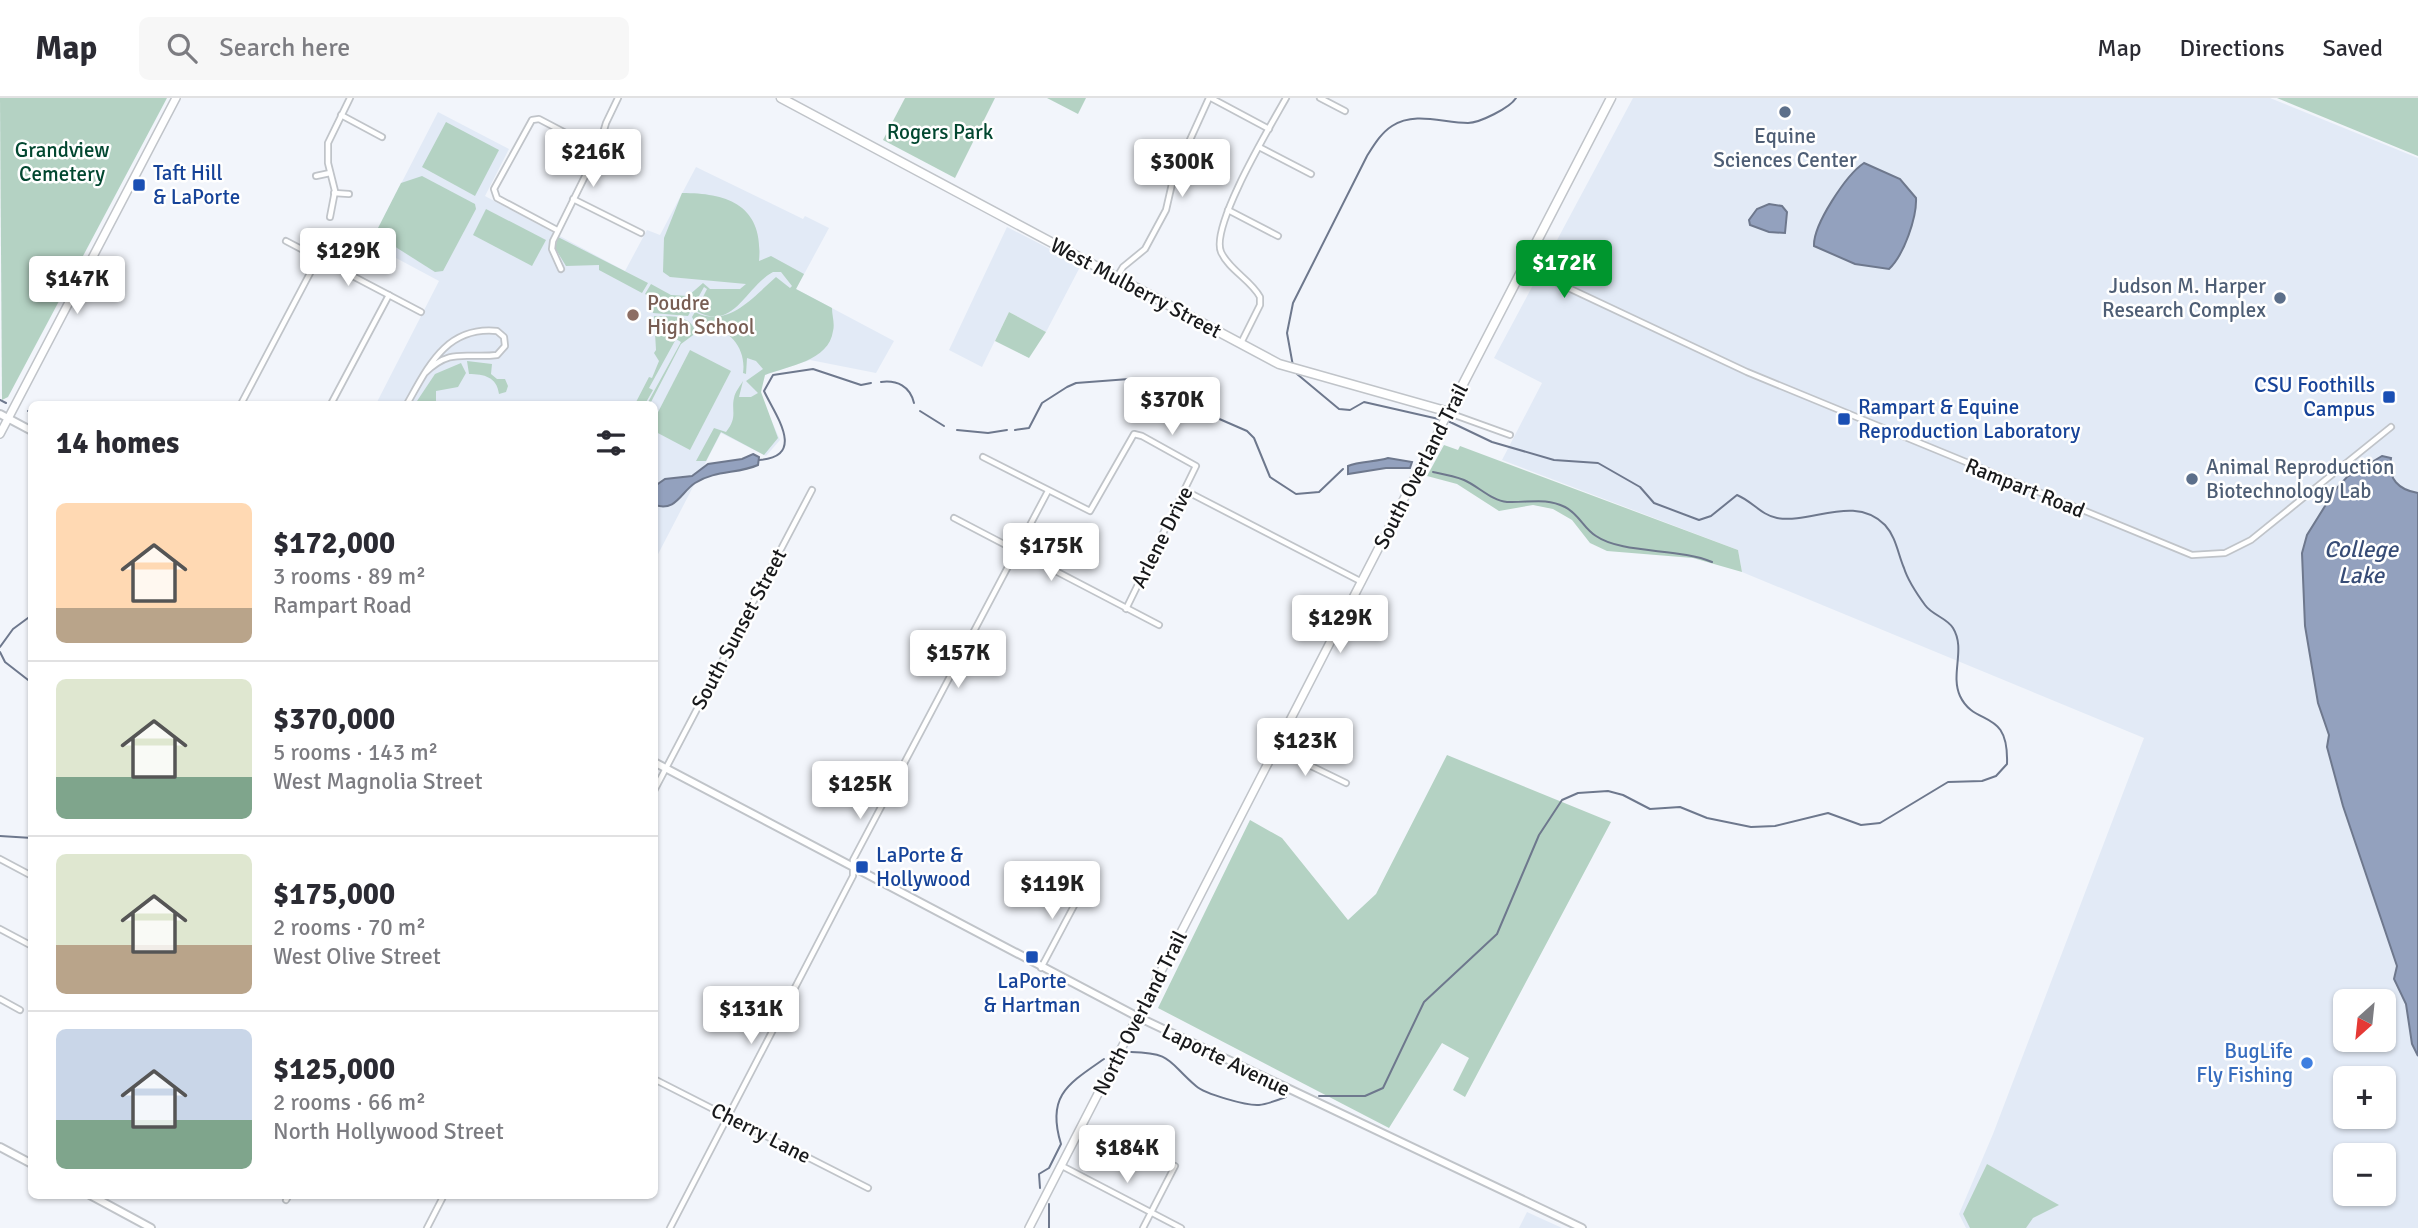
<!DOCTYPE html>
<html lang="en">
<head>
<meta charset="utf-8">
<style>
	:root { --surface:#fff; --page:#f7f7f7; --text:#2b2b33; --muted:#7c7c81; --line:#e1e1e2; --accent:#00962e }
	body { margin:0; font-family:Signika,sans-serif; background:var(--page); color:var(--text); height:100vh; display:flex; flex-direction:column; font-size:26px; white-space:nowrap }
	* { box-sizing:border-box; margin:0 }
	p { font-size:23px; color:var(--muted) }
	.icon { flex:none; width:38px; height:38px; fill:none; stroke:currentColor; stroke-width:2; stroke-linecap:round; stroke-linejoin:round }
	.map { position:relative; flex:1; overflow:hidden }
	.panel { position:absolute; left:28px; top:303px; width:630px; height:798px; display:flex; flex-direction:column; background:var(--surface); border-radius:10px; box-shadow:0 2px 5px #0004 }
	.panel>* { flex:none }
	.needle { width:46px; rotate:207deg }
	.tools { position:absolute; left:2333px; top:891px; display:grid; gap:14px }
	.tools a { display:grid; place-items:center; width:63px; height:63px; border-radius:10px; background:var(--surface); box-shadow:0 2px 5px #0004; font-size:35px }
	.price { position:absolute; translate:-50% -60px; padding:0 16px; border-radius:7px; background:#fff; color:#222; font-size:23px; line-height:46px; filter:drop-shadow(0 2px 4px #0008) }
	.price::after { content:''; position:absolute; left:50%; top:42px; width:21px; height:16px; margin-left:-10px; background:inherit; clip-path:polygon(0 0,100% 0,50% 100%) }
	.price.active { background:var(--accent); color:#fff }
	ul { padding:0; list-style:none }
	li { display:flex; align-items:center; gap:21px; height:175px; padding:0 28px }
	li+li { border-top:2px solid var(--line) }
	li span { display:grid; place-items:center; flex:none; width:196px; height:140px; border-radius:10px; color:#555 }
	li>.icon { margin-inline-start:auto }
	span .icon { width:84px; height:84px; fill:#fffc; stroke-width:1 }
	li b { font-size:30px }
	h2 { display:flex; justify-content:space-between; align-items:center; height:84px; padding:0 28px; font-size:30px }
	header { display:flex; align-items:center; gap:42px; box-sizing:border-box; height:98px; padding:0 35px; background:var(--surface); border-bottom:2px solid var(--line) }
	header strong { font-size:33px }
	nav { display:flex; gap:38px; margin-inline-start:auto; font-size:24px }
	.search { width:490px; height:63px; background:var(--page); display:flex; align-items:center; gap:18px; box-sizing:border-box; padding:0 24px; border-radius:10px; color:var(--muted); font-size:26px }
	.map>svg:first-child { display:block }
</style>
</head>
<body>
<header>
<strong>Map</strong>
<div class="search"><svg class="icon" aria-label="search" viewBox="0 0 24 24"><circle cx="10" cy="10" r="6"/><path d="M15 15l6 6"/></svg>Search here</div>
<nav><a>Map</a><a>Directions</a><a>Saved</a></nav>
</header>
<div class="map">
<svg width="2418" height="1130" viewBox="0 0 2418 1130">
	<rect width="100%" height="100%" fill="#f2f5fb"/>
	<g fill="#e2eaf6" fill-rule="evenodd">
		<path d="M 1633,0 L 2270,0 L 2418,60 L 2418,395 L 2403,392 L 2395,384 L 2390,367 L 2382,358 L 2335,392 L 2307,437 L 2302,455 L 2305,528 L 2318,605 L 2329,637 L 2327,649 L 2343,708 L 2397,868 L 2395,886 L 2400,890 L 2406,906 L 2412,946 L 2418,958 L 2418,1130 L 1966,1130 L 1959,1116 L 1993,1036 L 2144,640 L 1742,474 L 1738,452 L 1502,362 L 1542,285 L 1494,260 ZM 2345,903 L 2384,903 L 2384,942 L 2345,942 ZM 2345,980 L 2384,980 L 2384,1018 L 2345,1018 ZM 2345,1057 L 2384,1057 L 2384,1096 L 2345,1096 Z"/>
		<path d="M 438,14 L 509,51 L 485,98 L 625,173 L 647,132 L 660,137 L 696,69 L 803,121 L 805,118 L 829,130 L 796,191 L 894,243 L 876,275 L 810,262 L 765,277 L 758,292 L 780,342 L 766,358 L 721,335 L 655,462 L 654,306 L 376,306 L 439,183 L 370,146 Z"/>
		<path d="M 1007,129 L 1081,167 L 1046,234 L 1009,214 L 982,269 L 949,252 Z"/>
		<path d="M 1527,1114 L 1562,1130 L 1519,1130 Z"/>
	</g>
	<g fill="#b4d2c3">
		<path d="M 0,0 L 167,0 L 8,299 L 2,302 Z"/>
		<path d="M 905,0 L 995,0 L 955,80 L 883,42 Z"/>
		<path d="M 1047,0 L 1086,0 L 1078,16 Z"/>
		<path d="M 2277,0 L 2418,0 L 2418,58 Z"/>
		<path d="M 446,24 L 499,52 L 475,98 L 422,69 Z"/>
		<path d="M 422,78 L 475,106 L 476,111 L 443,173 L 435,174 L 375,136 L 401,85 Z"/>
		<path d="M 682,95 C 729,95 764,108 759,163 L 771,158 L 804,176 L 796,191 L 832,210 C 832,218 835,225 833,233 C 829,263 788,268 765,277 L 761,294 L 778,340 L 764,357 L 721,334 L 706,363 L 696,363 L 714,330 L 726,334 C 738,319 731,313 734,300 C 735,294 740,288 743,283 L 739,299 L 751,299 L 758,295 L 746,283 L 763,271 L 756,263 L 747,260 L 746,276 L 743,275 C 747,249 726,224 699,232 L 692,219 L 695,214 C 728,231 753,199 776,179 L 790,190 L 792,188 L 781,174 L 773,174 C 745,189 734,234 696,213 L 707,191 L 704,189 L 688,218 L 653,215 L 652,200 L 645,196 L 651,186 L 671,197 L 688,198 L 703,185 L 710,191 L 740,191 L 746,186 L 670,179 L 663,174 L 664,140 Z"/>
		<path d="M 486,111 L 546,142 L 532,168 L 473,137 Z"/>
		<path d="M 558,139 L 648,185 L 642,195 L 599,172 L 599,167 L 566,168 L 555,150 Z"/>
		<path d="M 1009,214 L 1046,234 L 1029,260 L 995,243 Z"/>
		<path d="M 654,218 C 670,219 690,215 696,235 L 681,246 L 650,306 L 647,306 L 681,244 L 676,241 L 649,290 L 653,292 L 645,306 L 635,306 L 649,279 L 652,280 L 659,263 L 654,255 L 656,252 Z"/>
		<path d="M 690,252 L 731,273 L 690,352 L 654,333 L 655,320 Z"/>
		<path d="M 467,263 L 492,266 L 491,276 L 497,281 L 505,281 L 508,288 L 506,294 L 499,296 C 497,279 484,276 469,276 Z"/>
		<path d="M 461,265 L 466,275 L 458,289 L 436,293 L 436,306 L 415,306 L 435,276 Z"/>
		<path d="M 1444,347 L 1458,352 L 1460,348 L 1738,452 L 1742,474 L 1693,460 L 1607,453 L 1590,445 L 1572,422 L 1553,411 L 1533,407 L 1499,413 L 1457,386 L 1427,378 Z"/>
		<path d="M 1447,657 L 1611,724 L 1465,999 L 1453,992 L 1469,960 L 1442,945 L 1389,1030 L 1158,910 L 1250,722 L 1282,740 L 1348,822 L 1376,796 Z"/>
		<path d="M 1987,1066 L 2059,1107 L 2033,1120 L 2026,1130 L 1970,1130 L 1963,1116 Z"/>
	</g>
	<g fill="#93a1be" stroke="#6e788d" stroke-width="2">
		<path d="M 1864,65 L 1900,81 L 1916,100 C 1917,119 1904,157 1889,171 L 1855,166 L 1814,148 C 1813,127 1846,77 1864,65 Z"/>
		<path d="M 1769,106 L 1782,108 L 1787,114 L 1785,135 L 1769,134 L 1750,127 L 1749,122 L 1757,111 Z"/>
		<path d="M 753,356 L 759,359 L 758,367 C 738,376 715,372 695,385 C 681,394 676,414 655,407 L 655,388 L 665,381 L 692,378 L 708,366 L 742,361 Z"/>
		<path d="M 2382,358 L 2391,360 C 2387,381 2399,392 2418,395 L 2418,958 L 2412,946 L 2406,906 L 2394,881 L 2397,868 L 2343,708 L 2327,649 L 2329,637 L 2318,605 L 2305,528 L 2302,455 L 2307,437 L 2335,392 L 2347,379 Z"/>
		<path d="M 1388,360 L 1412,364 L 1410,370 L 1386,370 L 1348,376 L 1348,368 C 1359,363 1376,364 1388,360 Z"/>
	</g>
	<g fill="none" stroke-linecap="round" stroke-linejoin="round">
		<g stroke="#6e788d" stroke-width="2">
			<path d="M 1293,268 L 1287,235 L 1293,205 L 1367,58 C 1374,47 1381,35 1392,28 C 1415,13 1443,25 1468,25 C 1479,25 1510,10 1516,0"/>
			<path d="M 1297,276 L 1339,311 L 1350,312 L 1364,304 L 1443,322"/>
			<path d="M 881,284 C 897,282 910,288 914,305"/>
			<path d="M 0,302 L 6,305"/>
			<path d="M 28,313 L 32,313"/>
			<path d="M 920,313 L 944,328"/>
			<path d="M 957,332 L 988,335 L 1007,332"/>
			<path d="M 1015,332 L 1029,330 L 1042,305 L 1067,289 L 1076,285 L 1129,281 L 1177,296 L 1201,313 L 1247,333 L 1254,340 L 1270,379 L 1296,396 L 1319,394 L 1343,371"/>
			<path d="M 759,362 C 808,359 774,315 764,293 L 773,277 L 813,271 L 861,287 L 871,285"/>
			<path d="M 1433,374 C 1443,376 1454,378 1464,382 C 1478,388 1492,403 1507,404 C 1529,405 1545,399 1565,409 C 1579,416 1584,431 1596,438 C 1622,456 1679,450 1712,464"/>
			<path d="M 0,549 L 13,531 L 32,517"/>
			<path d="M 0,554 L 5,564 L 32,585"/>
			<path d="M 0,738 L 32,740"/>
			<path d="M 1131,954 C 1173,955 1167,963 1196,988 C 1205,996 1247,1008 1259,1007 C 1268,1006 1278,1002 1286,999"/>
			<path d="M 1319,998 L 1365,998 L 1383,990 L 1424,904 L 1497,836 L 1539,737 L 1562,702 L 1578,695 L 1608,693 L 1623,697 L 1650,711 L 1680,709 L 1707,720 L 1751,729 L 1775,728 L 1828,715 L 1861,727 L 1880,725 L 1948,684 L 1982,683 L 1996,678 L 2007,666 C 2009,609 1975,630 1960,598 C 1950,576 1966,551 1953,530 C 1947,520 1932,517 1925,507 C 1917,496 1908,483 1904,470 C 1898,456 1896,439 1885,427 C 1854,396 1812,426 1777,420 C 1761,417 1752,403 1737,397 L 1711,418 L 1699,422 L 1654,405 L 1640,389 L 1598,365 L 1554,362 L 1492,344 L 1448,323"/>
			<path d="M 1040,1090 L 1039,1076 L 1049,1070 L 1061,1046 C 1046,998 1068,986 1104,961"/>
			<path d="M 1049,1130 L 1049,1106"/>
		</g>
		<defs>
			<g id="minor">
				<path d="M 1211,0 L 1269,31"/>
				<path d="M 1320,0 L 1345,13"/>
				<path d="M 341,17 L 382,39"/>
				<path d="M 1259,49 L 1311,76"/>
				<path d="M 316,78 L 330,75"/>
				<path d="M 334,95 L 349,96"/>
				<path d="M 573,101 L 641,135"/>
				<path d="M 1228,112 L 1278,138"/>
				<path d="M 330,119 L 335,93 L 328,65 L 328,45 L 350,0"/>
				<path d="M 557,132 L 497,100 L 494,91 L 532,22 L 539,21 L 598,52"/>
				<path d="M 286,143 L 421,214"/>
				<path d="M 1524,169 L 1747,274 L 2192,457 L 2225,455 L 2251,442 L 2391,329"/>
				<path d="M 561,171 L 552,151 L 553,143 L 598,52 L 606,25 L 618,0"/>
				<path d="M 1117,179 L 1123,169 L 1145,151 L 1166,112 L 1174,77 L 1209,0"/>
				<path d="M 1241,245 L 1260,207 L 1260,199 C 1251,182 1229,172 1221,154 C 1210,128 1271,27 1286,0"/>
				<path d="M 241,306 L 318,160"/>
				<path d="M 331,306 L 389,197"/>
				<path d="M 407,306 C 428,269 446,228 497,233 L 504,239 L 505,248 L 497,257 C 466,261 451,249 425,275"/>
				<path d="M 1449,315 L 1510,337"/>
				<path d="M 983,359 L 1090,413 L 1134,336 L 1142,338 L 1196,368 L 1126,511"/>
				<path d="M 1186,393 L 1362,484"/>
				<path d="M 954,420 L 1159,527"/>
				<path d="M 1276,651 L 1346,685"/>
				<path d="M 654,693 L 812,392"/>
				<path d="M 0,761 L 32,778"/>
				<path d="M 0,831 L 32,848"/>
				<path d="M 1041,870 L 1085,787"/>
				<path d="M 0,901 L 20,912"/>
				<path d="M 654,981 L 868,1090"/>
				<path d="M 1062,1068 L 1181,1130"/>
				<path d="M 286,1102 L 289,1097"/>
				<path d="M 427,1130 L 444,1097"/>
				<path d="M 670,1130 L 853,778 L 853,762 L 1048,393"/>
				<path d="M 1143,1130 L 1175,1068"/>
			</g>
			<g id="tertiary">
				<path d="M 0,316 L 32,333"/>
				<path d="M 654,664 L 1138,919 L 1582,1130"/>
				<path d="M 0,1049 L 32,1066"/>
				<path d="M 90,1097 L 151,1130"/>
			</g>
			<g id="secondary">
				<path d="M 0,336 L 176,0"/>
				<path d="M 1029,1130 L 1446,319"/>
			</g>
			<g id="primary">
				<path d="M 781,0 L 1279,266 L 1449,314"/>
				<path d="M 1446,319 L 1611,0"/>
			</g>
		</defs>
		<use href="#minor" stroke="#c0c4c9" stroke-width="8"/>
		<use href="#tertiary" stroke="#c0c4c9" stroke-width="10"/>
		<use href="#secondary" stroke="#c0c4c9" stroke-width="10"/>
		<use href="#primary" stroke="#c0c4c9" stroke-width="11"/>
		<use href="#minor" stroke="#fff" stroke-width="4.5"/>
		<use href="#tertiary" stroke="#fff" stroke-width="6"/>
		<use href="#secondary" stroke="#fff" stroke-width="7"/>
		<use href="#primary" stroke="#fff" stroke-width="8"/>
	</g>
	<g fill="#5c6f8a" stroke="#fff" stroke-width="2.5">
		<circle cx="1785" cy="14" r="7"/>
		<circle cx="2280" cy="200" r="7"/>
		<circle cx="2192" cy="381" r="7"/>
	</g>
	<g fill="#1a4fb4" stroke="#fff" stroke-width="2.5">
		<rect x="132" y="80" width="14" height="14" rx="3.5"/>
		<rect x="2382" y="292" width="14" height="14" rx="3.5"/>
		<rect x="1837" y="314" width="14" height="14" rx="3.5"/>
		<rect x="855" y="762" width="14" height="14" rx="3.5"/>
		<rect x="1025" y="852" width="14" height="14" rx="3.5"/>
	</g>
	<circle fill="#8d6e63" stroke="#fff" stroke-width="2.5" cx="633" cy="217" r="7"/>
	<circle fill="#3f7fe0" stroke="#fff" stroke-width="2.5" cx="2307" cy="965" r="7"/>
	<g text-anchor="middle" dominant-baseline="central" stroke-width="5" stroke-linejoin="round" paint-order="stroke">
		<g font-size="21" fill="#024730" stroke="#fff">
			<text x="940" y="34">Rogers Park</text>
			<text x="62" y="52">Grandview<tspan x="62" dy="24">Cemetery</tspan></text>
		</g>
		<g font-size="21" fill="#4e5e75" stroke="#fff">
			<text x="1785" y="38">Equine<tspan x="1785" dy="24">Sciences Center</tspan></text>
			<text x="2266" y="188" text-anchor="end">Judson M. Harper<tspan x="2266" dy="24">Research Complex</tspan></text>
			<text x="2206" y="369" text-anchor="start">Animal Reproduction<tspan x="2206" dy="24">Biotechnology Lab</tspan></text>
		</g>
		<g font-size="21" fill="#164399" stroke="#fff" text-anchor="start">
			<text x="153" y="75">Taft Hill<tspan x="153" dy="24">&amp; LaPorte</tspan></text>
			<text x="2375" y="287" text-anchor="end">CSU Foothills<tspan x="2375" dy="24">Campus</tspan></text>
			<text x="1858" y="309">Rampart &amp; Equine<tspan x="1858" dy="24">Reproduction Laboratory</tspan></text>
			<text x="876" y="757">LaPorte &amp;<tspan x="876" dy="24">Hollywood</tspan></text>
			<text x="1032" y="883" text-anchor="middle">LaPorte<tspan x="1032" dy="24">&amp; Hartman</tspan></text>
		</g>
		<g font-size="21" fill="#18191b" stroke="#fff">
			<text transform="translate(1136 190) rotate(28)">West Mulberry Street</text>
			<text transform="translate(1421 368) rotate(-63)">South Overland Trail</text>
			<text transform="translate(2025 390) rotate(22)">Rampart Road</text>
			<text transform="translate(1162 439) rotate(-63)">Arlene Drive</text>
			<text transform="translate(739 531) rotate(-62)">South Sunset Street</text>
			<text transform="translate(1140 915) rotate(-63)">North Overland Trail</text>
			<text transform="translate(1226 962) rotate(26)">Laporte Avenue</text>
			<text transform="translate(761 1035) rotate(27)">Cherry Lane</text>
		</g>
		<g font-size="21" fill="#785e54" stroke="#fff" text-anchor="start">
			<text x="647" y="205">Poudre<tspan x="647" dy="24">High School</tspan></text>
		</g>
		<g font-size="21" fill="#366cbe" stroke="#fff" text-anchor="end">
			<text x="2293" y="953">BugLife<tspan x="2293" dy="24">Fly Fishing</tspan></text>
		</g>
		<g font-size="23" font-style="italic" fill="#374c76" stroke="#fff">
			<text x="2361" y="451">College<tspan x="2361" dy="26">Lake</tspan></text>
		</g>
	</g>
</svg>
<div class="tools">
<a><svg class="needle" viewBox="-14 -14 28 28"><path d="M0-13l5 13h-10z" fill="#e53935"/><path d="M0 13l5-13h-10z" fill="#7c7c81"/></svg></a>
<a>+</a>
<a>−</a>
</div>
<b class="price" style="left:593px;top:91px">$216K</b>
<b class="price" style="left:1182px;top:101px">$300K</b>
<b class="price" style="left:348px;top:190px">$129K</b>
<b class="price active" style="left:1564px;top:202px">$172K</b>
<b class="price" style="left:77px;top:218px">$147K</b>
<b class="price" style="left:1172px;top:339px">$370K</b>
<b class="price" style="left:1051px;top:485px">$175K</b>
<b class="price" style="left:1340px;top:557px">$129K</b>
<b class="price" style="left:958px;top:592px">$157K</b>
<b class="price" style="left:1305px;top:680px">$123K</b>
<b class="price" style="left:860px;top:723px">$125K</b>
<b class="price" style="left:1052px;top:823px">$119K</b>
<b class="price" style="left:751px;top:948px">$131K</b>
<b class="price" style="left:1127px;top:1087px">$184K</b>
<section class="panel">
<h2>14 homes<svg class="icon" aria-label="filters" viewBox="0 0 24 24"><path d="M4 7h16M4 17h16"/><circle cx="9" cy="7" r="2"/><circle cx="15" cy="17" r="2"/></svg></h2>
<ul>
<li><span style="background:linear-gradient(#ffd9b3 75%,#b9a48a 0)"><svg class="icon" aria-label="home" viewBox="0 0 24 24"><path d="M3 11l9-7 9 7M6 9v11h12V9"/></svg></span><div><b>$172,000</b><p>3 rooms · 89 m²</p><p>Rampart Road</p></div></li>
<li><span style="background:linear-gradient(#dfe7d0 70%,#7fa58c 0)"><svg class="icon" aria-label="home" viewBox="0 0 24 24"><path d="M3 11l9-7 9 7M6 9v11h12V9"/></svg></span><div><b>$370,000</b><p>5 rooms · 143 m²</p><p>West Magnolia Street</p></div></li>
<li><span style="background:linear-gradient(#dfe7d0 65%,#b9a48a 0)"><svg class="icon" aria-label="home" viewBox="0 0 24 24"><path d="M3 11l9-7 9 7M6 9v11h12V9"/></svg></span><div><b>$175,000</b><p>2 rooms · 70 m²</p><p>West Olive Street</p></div></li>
<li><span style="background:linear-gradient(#c9d6e8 65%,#7fa58c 0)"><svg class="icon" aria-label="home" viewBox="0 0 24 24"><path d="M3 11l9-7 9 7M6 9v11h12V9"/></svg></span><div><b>$125,000</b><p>2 rooms · 66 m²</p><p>North Hollywood Street</p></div></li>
</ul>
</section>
</div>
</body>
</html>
